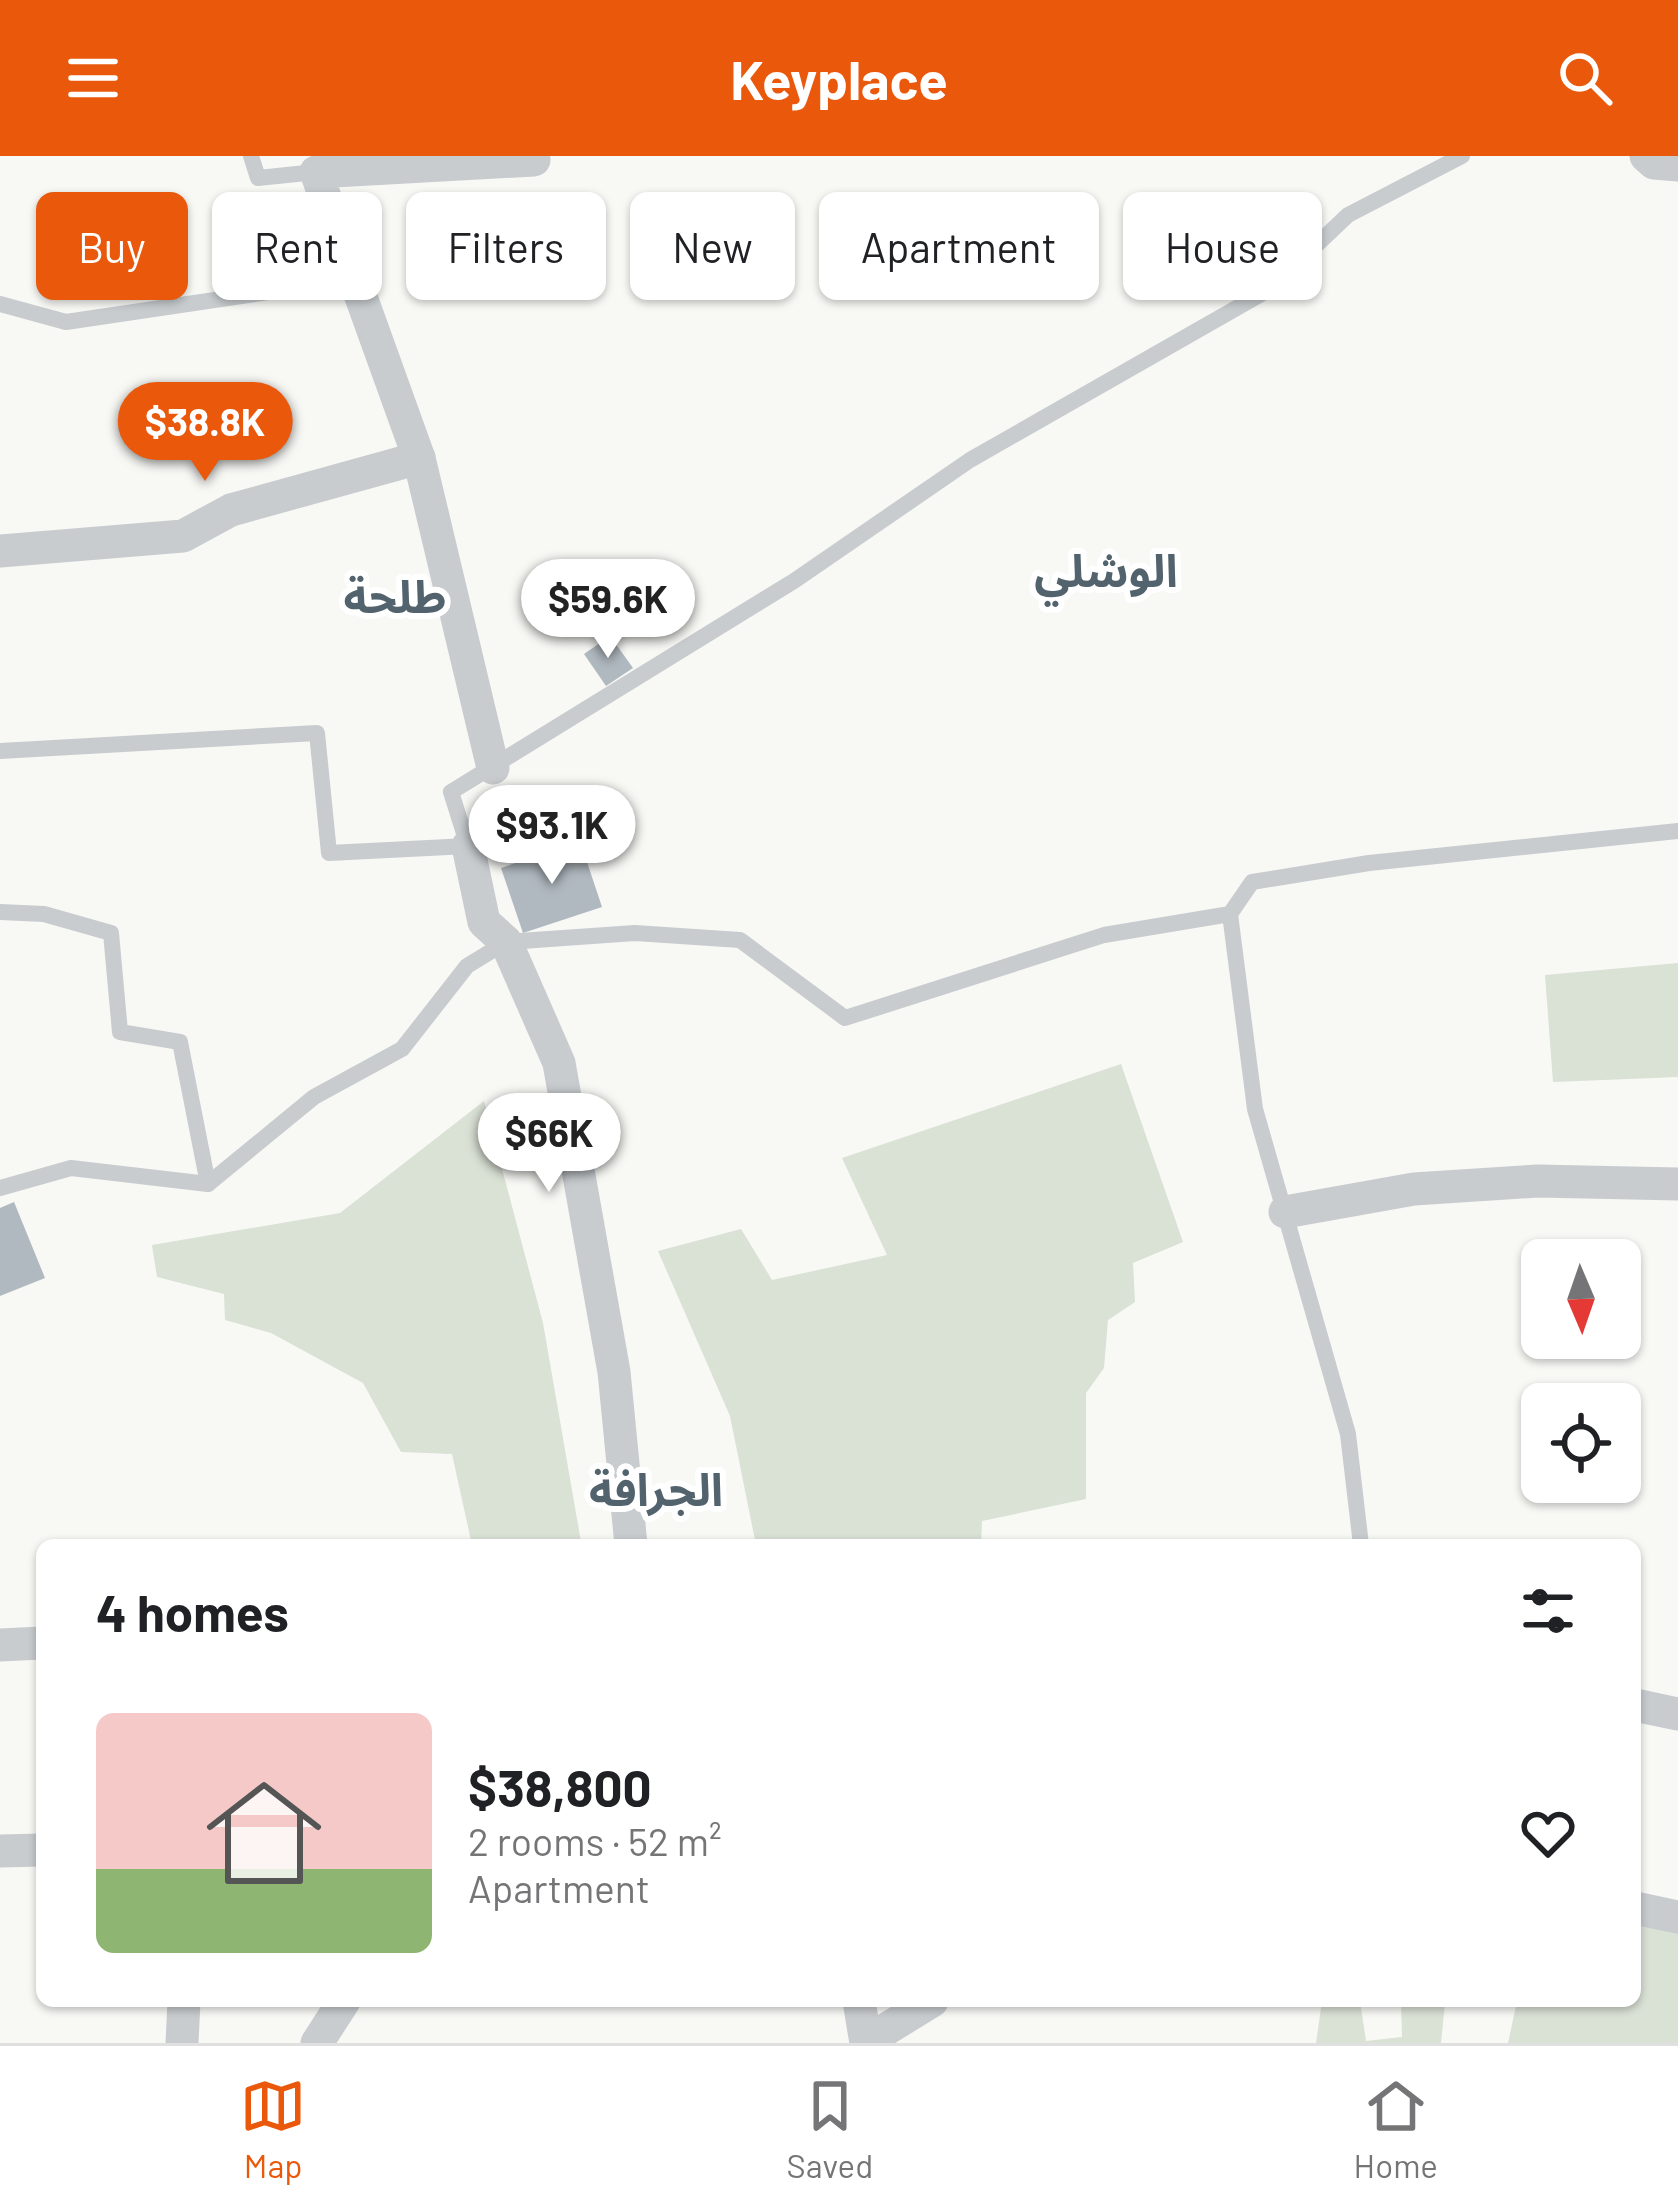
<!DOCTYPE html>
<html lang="en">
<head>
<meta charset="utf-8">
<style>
	:root { --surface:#fff; --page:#f6f6f6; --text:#202124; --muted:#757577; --line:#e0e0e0; --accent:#ea580c }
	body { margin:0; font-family:Barlow,"Noto Sans Arabic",sans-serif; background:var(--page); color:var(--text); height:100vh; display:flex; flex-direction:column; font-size:45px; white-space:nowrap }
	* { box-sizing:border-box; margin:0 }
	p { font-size:39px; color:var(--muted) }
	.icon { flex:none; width:66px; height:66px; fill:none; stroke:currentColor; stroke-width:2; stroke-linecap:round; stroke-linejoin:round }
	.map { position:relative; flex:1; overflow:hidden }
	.details { position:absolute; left:36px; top:1383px; width:1605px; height:468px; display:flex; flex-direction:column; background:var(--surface); border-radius:18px; box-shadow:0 3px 9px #0004 }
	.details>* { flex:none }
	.guide { position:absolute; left:36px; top:36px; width:1608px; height:108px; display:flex; gap:24px }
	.needle { width:78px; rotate:178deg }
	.tools { position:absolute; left:1521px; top:1083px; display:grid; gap:24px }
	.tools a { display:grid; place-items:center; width:120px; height:120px; border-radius:18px; background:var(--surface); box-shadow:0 3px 9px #0004; font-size:60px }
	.price { position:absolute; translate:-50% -102px; padding:0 27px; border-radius:42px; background:#fff; color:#222; font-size:39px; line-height:78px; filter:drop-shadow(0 3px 6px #0008) }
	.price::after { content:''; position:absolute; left:50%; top:72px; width:36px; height:27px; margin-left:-18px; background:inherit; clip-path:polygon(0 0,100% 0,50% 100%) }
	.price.active { background:var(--accent); color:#fff }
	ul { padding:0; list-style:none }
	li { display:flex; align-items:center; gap:36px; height:300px; padding:0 60px }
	li span { display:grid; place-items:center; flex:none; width:336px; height:240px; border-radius:18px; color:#555 }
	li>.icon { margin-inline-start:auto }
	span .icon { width:144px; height:144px; fill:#fffc; stroke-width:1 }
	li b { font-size:51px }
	h2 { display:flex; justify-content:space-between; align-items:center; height:144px; padding:0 60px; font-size:51px }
	.pill { padding:0 42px; border-radius:18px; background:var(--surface); box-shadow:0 3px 9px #0004; font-size:42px; line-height:108px }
	.pill.active { background:var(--accent); color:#fff }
	header { display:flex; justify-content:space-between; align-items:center; height:156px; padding:0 60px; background:var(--accent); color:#fff; font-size:54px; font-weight:700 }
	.tabs { display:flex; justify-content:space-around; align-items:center; height:168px; border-top:3px solid var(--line); background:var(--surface); font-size:33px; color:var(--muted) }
	.tabs a { display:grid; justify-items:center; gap:6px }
	.tabs .active { color:var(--accent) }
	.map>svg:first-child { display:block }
</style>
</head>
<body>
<header><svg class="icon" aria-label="menu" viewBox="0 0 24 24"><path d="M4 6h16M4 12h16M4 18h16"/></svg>Keyplace<svg class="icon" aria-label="search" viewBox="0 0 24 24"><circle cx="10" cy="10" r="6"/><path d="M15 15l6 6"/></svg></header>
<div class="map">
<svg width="1678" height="1887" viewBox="0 0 1678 1887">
	<rect width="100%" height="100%" fill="#f8f8f5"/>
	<g fill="#dae1d5">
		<path d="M 1678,807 L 1678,921 L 1553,926 L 1545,819 Z"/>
		<path d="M 1121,908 L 1183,1086 L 1133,1107 L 1135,1146 L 1108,1164 L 1104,1212 L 1086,1237 L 1086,1343 L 982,1365 L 981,1389 L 756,1389 L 730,1260 L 658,1095 L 741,1073 L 772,1124 L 887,1099 L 842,1002 Z"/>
		<path d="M 484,945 L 543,1167 L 581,1386 L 472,1389 L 452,1298 L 401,1296 L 363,1227 L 271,1177 L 225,1164 L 224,1138 L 157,1121 L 152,1089 L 340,1057 Z"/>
		<path d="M 1635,1756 L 1678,1766 L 1678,1887 L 1508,1887 L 1517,1845 L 1635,1845 Z"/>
		<path d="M 1322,1845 L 1360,1845 L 1366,1885 L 1402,1881 L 1401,1845 L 1445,1847 L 1441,1887 L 1316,1887 Z"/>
	</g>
	<g fill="#b0b9bf">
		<path d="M 610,480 L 633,512 L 606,530 L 584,498 Z"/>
		<path d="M 580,685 L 602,751 L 523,777 L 501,712 Z"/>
		<path d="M 14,1046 L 45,1122 L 0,1140 L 0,1052 Z"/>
	</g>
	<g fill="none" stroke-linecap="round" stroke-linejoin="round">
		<g stroke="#c8cccf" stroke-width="16">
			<path d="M 251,0 L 258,22 L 316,16"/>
			<path d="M 0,148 L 66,166 L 350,124"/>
			<path d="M 0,595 L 317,577 L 329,697 L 468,690 L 451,636 L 794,425 L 970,304 L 1270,133 L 1348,59 L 1462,0"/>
			<path d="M 0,756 L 44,758 L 111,777 L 120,876 L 180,886 L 208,1028"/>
			<path d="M 1230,758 L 1255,953 L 1348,1278 L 1361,1389"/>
			<path d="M 0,1032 L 71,1012 L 208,1028 L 314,941 L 402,893 L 467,810 L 506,786 L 635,777 L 740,784 L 845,862 L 1104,779 L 1230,758 L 1252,726 L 1369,707 L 1678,675"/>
		</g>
		<g stroke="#c8cccf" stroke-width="33">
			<path d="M 1646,0 L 1654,7 L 1678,9"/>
			<path d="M 0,395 L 183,380 L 231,354 L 419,302"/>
			<path d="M 493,612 L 419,302 L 316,16 L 534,4 L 533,0"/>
			<path d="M 468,690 L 484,766 L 506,786 L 559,907 L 614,1216 L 631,1389"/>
			<path d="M 1285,1056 L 1414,1033 L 1538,1025 L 1678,1028"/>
			<path d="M 0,1489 L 42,1487"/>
			<path d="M 1635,1549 L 1678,1558"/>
			<path d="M 0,1695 L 42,1694"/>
			<path d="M 1635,1752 L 1678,1761"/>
			<path d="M 859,1845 L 866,1887"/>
			<path d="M 867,1885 L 932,1845"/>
			<path d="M 182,1887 L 184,1845"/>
			<path d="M 317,1887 L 344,1845"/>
		</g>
	</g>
	<g text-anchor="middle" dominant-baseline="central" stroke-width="12" stroke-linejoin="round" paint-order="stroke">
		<g font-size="45" font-weight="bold" fill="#53636d" stroke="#fff">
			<text x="1106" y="413">الوشلي</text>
			<text x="395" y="439">طلحة</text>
			<text x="656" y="1332">الجرافة</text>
		</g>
	</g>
</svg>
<div class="tools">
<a><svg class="needle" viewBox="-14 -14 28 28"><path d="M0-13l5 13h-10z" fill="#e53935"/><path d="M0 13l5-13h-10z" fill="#757577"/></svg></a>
<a><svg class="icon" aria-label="locate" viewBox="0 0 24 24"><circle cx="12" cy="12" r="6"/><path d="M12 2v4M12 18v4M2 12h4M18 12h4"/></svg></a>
</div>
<b class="price active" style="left:205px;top:328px">$38.8K</b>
<b class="price" style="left:608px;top:505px">$59.6K</b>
<b class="price" style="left:552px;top:731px">$93.1K</b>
<b class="price" style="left:549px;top:1039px">$66K</b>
<div class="guide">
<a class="pill active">Buy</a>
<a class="pill">Rent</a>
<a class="pill">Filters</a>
<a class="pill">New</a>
<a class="pill">Apartment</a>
<a class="pill">House</a>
</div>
<section class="details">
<h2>4 homes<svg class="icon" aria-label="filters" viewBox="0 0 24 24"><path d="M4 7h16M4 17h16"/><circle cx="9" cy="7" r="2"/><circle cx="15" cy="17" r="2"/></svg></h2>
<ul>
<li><span style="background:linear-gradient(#f6c9c9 65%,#8fb573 0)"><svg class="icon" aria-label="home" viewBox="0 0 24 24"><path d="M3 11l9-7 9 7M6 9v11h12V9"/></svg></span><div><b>$38,800</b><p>2 rooms · 52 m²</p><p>Apartment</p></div><svg class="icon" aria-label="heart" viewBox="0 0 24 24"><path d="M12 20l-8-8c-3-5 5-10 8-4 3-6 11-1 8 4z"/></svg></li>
</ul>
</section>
</div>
<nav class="tabs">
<a class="active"><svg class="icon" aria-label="map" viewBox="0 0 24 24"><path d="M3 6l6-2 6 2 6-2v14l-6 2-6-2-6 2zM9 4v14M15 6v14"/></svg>Map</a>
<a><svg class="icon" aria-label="saved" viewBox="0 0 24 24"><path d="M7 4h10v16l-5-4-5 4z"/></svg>Saved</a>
<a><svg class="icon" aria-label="home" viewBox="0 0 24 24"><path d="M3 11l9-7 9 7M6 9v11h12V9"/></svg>Home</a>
</nav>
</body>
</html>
